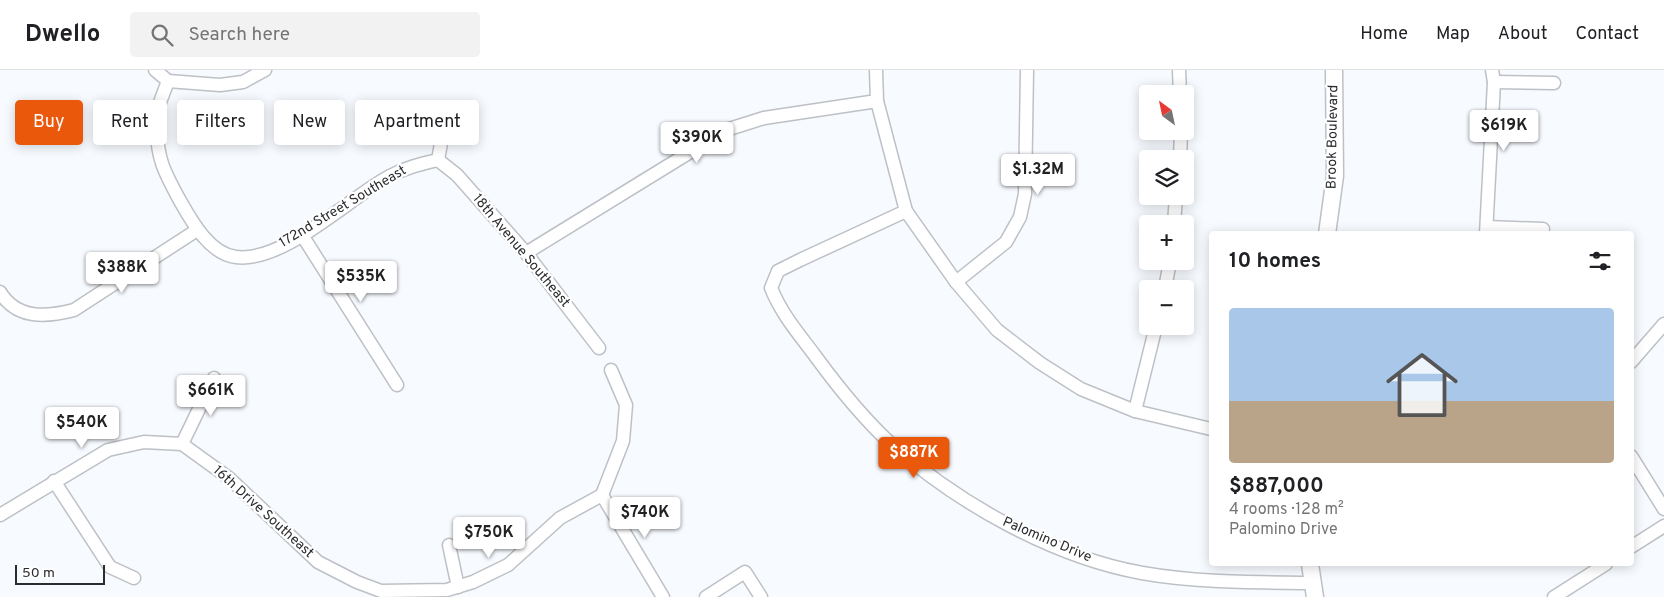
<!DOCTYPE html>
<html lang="en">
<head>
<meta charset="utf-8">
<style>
	:root { --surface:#fff; --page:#f2f2f2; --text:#202124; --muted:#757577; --line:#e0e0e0; --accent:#ea580c }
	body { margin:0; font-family:Overpass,sans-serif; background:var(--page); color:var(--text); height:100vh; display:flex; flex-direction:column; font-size:19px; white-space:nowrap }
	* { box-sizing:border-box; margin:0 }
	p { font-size:16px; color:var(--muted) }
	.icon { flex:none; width:28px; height:28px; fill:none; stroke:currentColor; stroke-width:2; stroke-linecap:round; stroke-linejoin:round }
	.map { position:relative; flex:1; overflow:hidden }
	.drawer { position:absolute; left:1209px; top:161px; width:425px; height:335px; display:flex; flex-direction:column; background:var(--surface); border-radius:5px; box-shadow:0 2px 12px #0003 }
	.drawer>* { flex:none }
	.top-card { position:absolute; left:15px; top:30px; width:475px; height:45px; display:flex; gap:10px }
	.needle { width:32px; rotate:327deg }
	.fabs { position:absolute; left:1139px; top:15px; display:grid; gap:10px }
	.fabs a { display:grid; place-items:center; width:55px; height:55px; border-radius:5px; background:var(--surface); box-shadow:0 2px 12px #0003; font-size:25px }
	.scale { position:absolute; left:15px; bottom:12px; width:90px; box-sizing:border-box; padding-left:5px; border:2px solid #2b2c2e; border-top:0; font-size:14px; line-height:18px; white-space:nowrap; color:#2b2c2e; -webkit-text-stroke:4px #fff; paint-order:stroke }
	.price { position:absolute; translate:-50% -42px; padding:0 11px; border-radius:5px; background:#fff; color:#222; font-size:16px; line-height:32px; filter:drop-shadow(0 1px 2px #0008) }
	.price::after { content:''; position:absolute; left:50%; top:30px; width:15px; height:11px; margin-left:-8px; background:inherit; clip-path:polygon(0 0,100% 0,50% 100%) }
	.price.active { background:var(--accent); color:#fff }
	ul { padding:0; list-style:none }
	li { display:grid; align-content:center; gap:10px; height:265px; padding:0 20px }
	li+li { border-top:1px solid var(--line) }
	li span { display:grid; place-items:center; height:155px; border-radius:5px; color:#555 }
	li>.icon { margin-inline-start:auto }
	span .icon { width:90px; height:90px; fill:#fffc; stroke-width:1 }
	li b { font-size:21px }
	h2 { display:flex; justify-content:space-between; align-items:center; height:60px; padding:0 20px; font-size:21px }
	.pill { padding:0 18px; border-radius:5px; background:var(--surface); box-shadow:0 2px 12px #0003; font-size:18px; line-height:45px }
	.pill.active { background:var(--accent); color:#fff }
	header { display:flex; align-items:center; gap:30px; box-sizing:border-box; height:70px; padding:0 25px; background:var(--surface); border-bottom:1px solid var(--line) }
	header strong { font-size:24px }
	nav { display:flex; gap:28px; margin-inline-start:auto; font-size:18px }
	.search { width:350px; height:45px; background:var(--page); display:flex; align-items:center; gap:12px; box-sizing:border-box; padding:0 18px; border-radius:5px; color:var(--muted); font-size:19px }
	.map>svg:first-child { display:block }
</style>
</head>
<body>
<header>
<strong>Dwello</strong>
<div class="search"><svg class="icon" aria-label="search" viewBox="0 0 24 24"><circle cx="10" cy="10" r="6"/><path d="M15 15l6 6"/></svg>Search here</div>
<nav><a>Home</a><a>Map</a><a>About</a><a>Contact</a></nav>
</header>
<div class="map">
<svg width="1664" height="527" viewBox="0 0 1664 527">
	<rect width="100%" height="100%" fill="#f7faff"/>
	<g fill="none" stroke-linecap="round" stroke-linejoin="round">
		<defs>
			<g id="minor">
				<path d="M 155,0 L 168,11 C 165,20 160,30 158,40 C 156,45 157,53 157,59 C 157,89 165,103 179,129 C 191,150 209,184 236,187 C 283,193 348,129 388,107 C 404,98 420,94 438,90 L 445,51"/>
				<path d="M 876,0 L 877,31 L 906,141 L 956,212 L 997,260 L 1040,293 L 1081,319 L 1135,341 L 1211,359"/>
				<path d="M 1179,0 L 1180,24"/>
				<path d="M 168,11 L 220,15 L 243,12 L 265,0"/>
				<path d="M 1494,12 L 1554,13"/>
				<path d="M 1180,89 L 1181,61"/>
				<path d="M 438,90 L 457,105 L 526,183 L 599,278"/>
				<path d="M 906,141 L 800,190 L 778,201 L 771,218 C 782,245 799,264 816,287 C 838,317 862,347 890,373 C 957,433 1053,487 1142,503 C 1199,513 1255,512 1312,513"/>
				<path d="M 1174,154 L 1176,126"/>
				<path d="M 1487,157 L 1543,159"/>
				<path d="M 1486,164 L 1494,12 L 1492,0"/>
				<path d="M 302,165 L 397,315"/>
				<path d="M 526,183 L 726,60 L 764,48 L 877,31"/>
				<path d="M 956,212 L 1006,172 L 1020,147 L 1025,124 L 1027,0"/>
				<path d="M 1165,219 L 1170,191"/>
				<path d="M 0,222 C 17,250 47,247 74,240 L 197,160"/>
				<path d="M 1631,292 L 1664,254"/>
				<path d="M 1135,341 L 1156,256"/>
				<path d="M 182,374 L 229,408 L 318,492 L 357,512 L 381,521 L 447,520 L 473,512 L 508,495 L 560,448 L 602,425"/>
				<path d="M 182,374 L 214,308"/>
				<path d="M 1631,386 L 1664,439"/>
				<path d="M 54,411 L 110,497 L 134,508"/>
				<path d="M 602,425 L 623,371 L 626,335 L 611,300"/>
				<path d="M 602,425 L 663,527"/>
				<path d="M 0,445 L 108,380 L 144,372 L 182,374"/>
				<path d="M 449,475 L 458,517"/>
				<path d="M 1631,477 L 1664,456"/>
				<path d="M 706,527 L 745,502 L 761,527"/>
				<path d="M 1554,527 L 1606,494"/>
			</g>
			<g id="tertiary">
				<path d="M 1327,164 L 1335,106 L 1334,0"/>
				<path d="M 1310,494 L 1315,527"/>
			</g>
		</defs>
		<use href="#minor" stroke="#bdc1c6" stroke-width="15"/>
		<use href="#tertiary" stroke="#bdc1c6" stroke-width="19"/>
		<use href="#minor" stroke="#fff" stroke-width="12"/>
		<use href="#tertiary" stroke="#fff" stroke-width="16"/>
	</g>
	<g text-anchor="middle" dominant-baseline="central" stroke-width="4.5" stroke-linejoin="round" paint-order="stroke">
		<g font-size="14" fill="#2b2c2e" stroke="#fff">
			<text transform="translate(1333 67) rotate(-89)">Brook Boulevard</text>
			<text transform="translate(343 137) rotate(-31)">172nd Street Southeast</text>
			<text transform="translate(521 181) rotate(50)">18th Avenue Southeast</text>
			<text transform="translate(263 442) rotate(42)">16th Drive Southeast</text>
			<text transform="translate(1047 470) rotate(23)">Palomino Drive</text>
		</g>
	</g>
</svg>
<div class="fabs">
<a><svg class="needle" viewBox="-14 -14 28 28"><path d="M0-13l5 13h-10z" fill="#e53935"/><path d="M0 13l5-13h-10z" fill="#757577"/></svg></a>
<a><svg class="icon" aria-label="layers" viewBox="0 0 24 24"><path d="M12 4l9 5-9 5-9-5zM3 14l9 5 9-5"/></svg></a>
<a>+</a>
<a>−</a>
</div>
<div class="scale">50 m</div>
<b class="price" style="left:1504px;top:82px">$619K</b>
<b class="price" style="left:697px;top:94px">$390K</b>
<b class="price" style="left:1038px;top:126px">$1.32M</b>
<b class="price" style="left:122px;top:224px">$388K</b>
<b class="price" style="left:361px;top:233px">$535K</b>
<b class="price" style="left:211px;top:347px">$661K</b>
<b class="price" style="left:82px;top:379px">$540K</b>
<b class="price active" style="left:914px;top:409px">$887K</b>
<b class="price" style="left:645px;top:469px">$740K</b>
<b class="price" style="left:489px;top:489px">$750K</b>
<div class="top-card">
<a class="pill active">Buy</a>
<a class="pill">Rent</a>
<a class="pill">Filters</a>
<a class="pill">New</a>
<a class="pill">Apartment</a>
</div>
<section class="drawer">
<h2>10 homes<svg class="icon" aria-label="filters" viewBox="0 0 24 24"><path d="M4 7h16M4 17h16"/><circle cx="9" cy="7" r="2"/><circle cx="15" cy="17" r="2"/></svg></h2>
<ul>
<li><span style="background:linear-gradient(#a9c7e8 60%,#b9a48a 0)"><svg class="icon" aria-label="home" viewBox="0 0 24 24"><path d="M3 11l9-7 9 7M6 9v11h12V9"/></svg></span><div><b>$887,000</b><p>4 rooms · 128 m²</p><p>Palomino Drive</p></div></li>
</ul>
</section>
</div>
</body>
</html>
